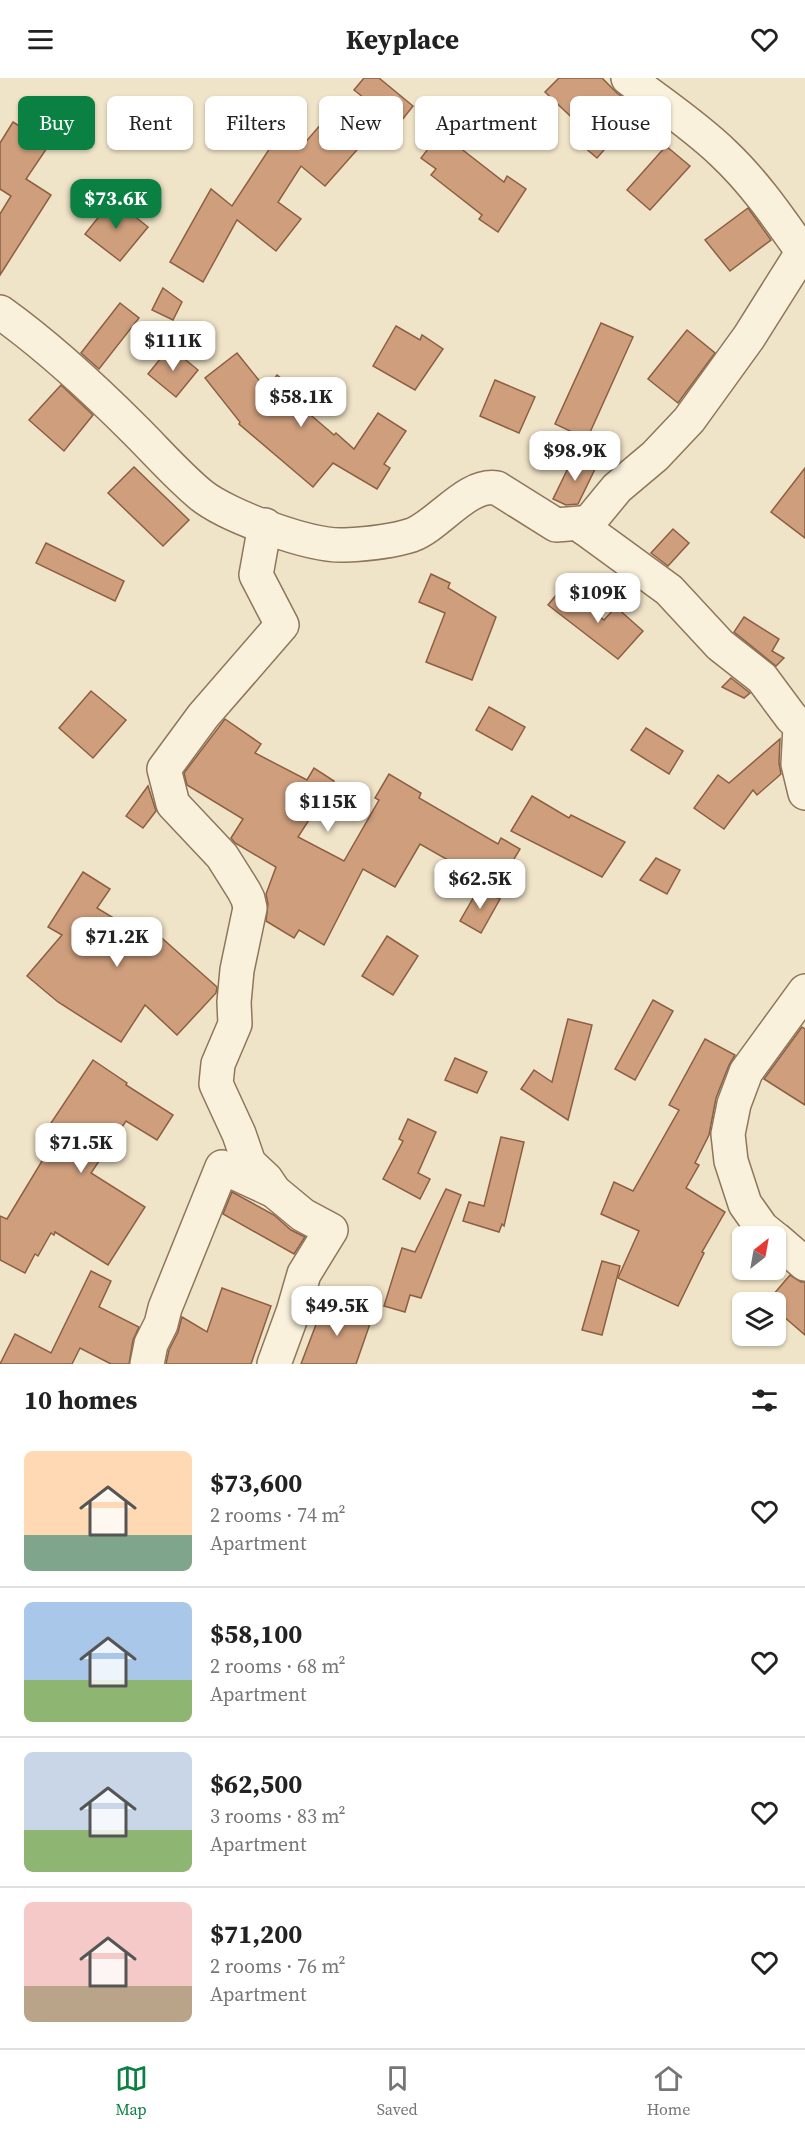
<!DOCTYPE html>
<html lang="en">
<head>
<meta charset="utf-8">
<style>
	:root { --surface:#fff; --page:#f6f6f6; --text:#222; --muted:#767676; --line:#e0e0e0; --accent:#0b8043 }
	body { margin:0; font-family:"Source Serif 4",serif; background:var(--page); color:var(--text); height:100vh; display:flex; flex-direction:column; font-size:22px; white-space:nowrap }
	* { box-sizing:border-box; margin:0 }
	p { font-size:20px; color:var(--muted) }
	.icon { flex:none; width:33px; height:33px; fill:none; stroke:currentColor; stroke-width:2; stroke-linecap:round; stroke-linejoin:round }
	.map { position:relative; height:1286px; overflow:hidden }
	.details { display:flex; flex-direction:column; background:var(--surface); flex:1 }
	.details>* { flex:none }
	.hud { position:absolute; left:18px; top:18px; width:770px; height:54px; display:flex; gap:12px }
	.needle { width:39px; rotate:31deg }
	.buttons { position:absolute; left:732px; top:1148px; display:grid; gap:12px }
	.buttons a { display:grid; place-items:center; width:54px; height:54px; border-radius:9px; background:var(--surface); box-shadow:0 2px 4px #0004; font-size:30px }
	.price { position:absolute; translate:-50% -51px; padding:0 14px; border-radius:12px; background:#fff; color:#222; font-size:20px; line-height:39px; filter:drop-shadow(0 2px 3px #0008) }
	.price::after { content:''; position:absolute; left:50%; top:36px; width:18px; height:14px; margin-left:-9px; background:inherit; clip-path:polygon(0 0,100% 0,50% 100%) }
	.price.on { background:var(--accent); color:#fff }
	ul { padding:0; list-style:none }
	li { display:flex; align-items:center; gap:18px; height:150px; padding:0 24px }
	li+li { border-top:2px solid var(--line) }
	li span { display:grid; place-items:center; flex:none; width:168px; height:120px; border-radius:9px; color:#555 }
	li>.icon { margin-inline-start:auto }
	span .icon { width:72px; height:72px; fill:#fffc; stroke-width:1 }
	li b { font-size:26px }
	h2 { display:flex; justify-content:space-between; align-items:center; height:72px; padding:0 24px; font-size:26px }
	.pill { padding:0 21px; border-radius:9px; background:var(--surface); box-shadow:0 2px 4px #0004; font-size:21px; line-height:54px }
	.pill.on { background:var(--accent); color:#fff }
	header { display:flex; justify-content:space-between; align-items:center; height:78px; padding:0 24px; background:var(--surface); font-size:27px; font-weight:700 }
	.tab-bar { display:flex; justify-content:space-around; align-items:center; height:84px; border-top:2px solid var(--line); background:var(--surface); font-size:16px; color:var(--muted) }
	.tab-bar a { display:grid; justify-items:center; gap:3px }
	.tab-bar .on { color:var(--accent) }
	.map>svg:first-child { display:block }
</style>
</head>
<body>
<header><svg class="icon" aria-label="menu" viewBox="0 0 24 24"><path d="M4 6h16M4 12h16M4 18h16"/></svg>Keyplace<svg class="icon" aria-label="heart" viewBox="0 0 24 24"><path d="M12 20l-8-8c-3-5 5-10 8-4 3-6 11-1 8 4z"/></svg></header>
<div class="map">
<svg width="805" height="1286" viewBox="0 0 805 1286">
	<rect width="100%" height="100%" fill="#f0e4c8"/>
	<g fill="#cf9f7d" stroke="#8d5f41" stroke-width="1.5">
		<path d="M 364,0 L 379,0 L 413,28 L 398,47 L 387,38 L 325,108 L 301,88 L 278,124 L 301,141 L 276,173 L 237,142 L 203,204 L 170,184 L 211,111 L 232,128 L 283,50 L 303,67 L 322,45 L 334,56 L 364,20 L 354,12 Z"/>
		<path d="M 559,0 L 602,0 L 617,15 L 639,32 L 597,80 L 578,64 L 587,54 L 545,14 Z"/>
		<path d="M 13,44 L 49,67 L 26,101 L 51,117 L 0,197 L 0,136 L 11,118 L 0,111 L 0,65 Z"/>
		<path d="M 438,58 L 452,69 L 455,66 L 504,104 L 507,98 L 526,111 L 498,154 L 479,141 L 482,137 L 431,97 L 436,91 L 421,80 Z"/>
		<path d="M 666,68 L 690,88 L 650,132 L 627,112 Z"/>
		<path d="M 113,121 L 148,149 L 120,183 L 85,156 Z"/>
		<path d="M 748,130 L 771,162 L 730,193 L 705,162 Z"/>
		<path d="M 163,210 L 182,224 L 173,242 L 152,232 Z"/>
		<path d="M 120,225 L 139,240 L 99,291 L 81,275 Z"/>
		<path d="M 601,245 L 633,259 L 587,361 L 555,346 Z"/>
		<path d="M 396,248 L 420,262 L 422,257 L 443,271 L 415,312 L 373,288 Z"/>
		<path d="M 687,252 L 715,275 L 678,325 L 648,301 Z"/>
		<path d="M 170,269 L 198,292 L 176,319 L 148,296 Z"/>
		<path d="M 237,275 L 266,311 L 277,297 L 305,319 L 299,327 L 334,357 L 336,355 L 354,371 L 378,335 L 406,353 L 384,386 L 390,390 L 377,411 L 333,385 L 313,409 L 239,346 L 240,344 L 205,300 Z"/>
		<path d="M 495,302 L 535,319 L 519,355 L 480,338 Z"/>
		<path d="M 61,307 L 93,337 L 64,373 L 29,342 Z"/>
		<path d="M 575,376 L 596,389 L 578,426 L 566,427 L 553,421 Z"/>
		<path d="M 134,389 L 189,442 L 163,468 L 108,415 Z"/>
		<path d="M 805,390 L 805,460 L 771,434 Z"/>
		<path d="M 673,451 L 689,465 L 668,488 L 651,475 Z"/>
		<path d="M 46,465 L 124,503 L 115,523 L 36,485 Z"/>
		<path d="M 431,496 L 450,505 L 448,510 L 496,539 L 472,602 L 426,584 L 445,535 L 419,524 Z"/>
		<path d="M 562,510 L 604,542 L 616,529 L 643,553 L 618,581 L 548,527 Z"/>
		<path d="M 744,539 L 779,561 L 772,573 L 784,580 L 776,588 L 734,554 Z"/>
		<path d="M 731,600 L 750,615 L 744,620 L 722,609 Z"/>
		<path d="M 91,613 L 126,642 L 93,680 L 59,650 Z"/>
		<path d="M 489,629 L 525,649 L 512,672 L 476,652 Z"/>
		<path d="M 225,641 L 261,666 L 255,675 L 307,702 L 314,690 L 334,703 L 298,759 L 344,783 L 379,722 L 375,720 L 389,696 L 421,715 L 419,720 L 498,766 L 501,760 L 520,771 L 497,810 L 420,766 L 395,809 L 363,791 L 324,867 L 299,852 L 294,860 L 266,843 L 268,826 L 266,816 L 276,789 L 235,765 L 231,760 L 243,741 L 187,707 L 184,695 Z"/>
		<path d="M 646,650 L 683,673 L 669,696 L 631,672 Z"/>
		<path d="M 780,661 L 779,685 L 781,696 L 757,717 L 753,712 L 724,751 L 694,730 L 718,697 L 729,705 Z"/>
		<path d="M 148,708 L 156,733 L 143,750 L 126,738 Z"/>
		<path d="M 532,718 L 569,740 L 571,737 L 625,764 L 602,799 L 511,753 Z"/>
		<path d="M 656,780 L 680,792 L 667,816 L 640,802 Z"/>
		<path d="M 83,794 L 110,811 L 97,830 L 138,855 L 146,846 L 217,909 L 216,915 L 177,957 L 145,927 L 121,964 L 58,924 L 27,898 L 62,857 L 48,849 Z"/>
		<path d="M 479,810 L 500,821 L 481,855 L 460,843 Z"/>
		<path d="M 387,858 L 418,878 L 393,917 L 362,898 Z"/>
		<path d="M 653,922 L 673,933 L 635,1002 L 615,991 Z"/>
		<path d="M 568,941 L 592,947 L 568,1042 L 521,1011 L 534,992 L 552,1004 Z"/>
		<path d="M 802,949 L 805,951 L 805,1027 L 764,1001 Z"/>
		<path d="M 705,961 L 735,977 L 729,987 L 716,1020 L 709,1057 L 695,1085 L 699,1087 L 686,1110 L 725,1134 L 702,1174 L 704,1175 L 678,1228 L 618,1200 L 639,1153 L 601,1136 L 614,1104 L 633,1113 L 679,1032 L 669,1027 Z"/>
		<path d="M 455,980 L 487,994 L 477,1015 L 445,1002 Z"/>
		<path d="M 93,982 L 127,1005 L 126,1007 L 173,1037 L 157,1062 L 126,1043 L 91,1095 L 145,1129 L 108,1187 L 55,1154 L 54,1157 L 51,1155 L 38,1178 L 35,1176 L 25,1195 L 0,1182 L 0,1138 L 7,1141 L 59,1055 L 49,1048 Z"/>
		<path d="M 408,1041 L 436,1054 L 418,1095 L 430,1101 L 420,1121 L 383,1101 L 403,1063 L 399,1061 Z"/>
		<path d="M 501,1059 L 524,1064 L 504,1148 L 502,1146 L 499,1154 L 463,1143 L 469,1124 L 484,1128 Z"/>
		<path d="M 446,1111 L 461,1117 L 421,1220 L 410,1217 L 405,1234 L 384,1228 L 402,1170 L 415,1174 Z"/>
		<path d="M 232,1114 L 274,1137 L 291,1152 L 305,1159 L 294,1176 L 223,1136 Z"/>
		<path d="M 602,1183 L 620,1188 L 602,1257 L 582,1252 Z"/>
		<path d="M 91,1193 L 111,1203 L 99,1229 L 139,1249 L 133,1262 L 129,1286 L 111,1286 L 80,1270 L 72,1286 L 0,1286 L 15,1256 L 51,1275 Z"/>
		<path d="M 790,1197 L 801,1204 L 805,1204 L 805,1257 L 776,1232 L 776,1224 L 767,1224 Z"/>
		<path d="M 222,1210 L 271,1228 L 251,1286 L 166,1286 L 169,1272 L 178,1254 L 182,1239 L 207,1254 Z"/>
		<path d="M 325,1223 L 372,1240 L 356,1286 L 301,1286 Z"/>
	</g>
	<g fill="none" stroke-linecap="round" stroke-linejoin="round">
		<defs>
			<g id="minor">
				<path d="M 628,0 C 660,25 694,47 723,75 C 754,104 778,139 802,173"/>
				<path d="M 0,234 C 49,269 93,310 136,353 C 157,374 178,398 201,417 C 227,438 311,469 345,467 C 368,466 390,464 412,457 C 440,446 467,405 497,410 L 556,447 L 581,445 L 584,450 L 669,512 L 720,567 L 762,600 L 791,639 L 800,648 L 798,686 L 805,715"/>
				<path d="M 265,447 L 256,497 L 282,547 L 203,638 L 164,691 L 173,726 L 222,778 L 244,813 L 248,821 L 250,830 L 237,892 L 234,924 L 235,946 L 218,986 L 216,1006 L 239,1056 L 249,1085 L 266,1101 L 274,1113"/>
				<path d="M 584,450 L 617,410 L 655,378 L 689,342 L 749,259 L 805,170"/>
				<path d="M 772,1158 L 762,1150 L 745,1126 L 731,1083 L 728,1056 L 734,1026 L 746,994 L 805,913"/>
				<path d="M 776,1161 L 805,1186"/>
				<path d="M 147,1286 L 151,1266 L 161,1246 L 165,1230 L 222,1089 L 274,1113 L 303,1137 L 331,1152 L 304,1196 L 293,1234 L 274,1286"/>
			</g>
		</defs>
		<use href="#minor" stroke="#8d765c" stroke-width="36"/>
		<use href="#minor" stroke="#faf1dc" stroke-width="33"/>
	</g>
</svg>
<div class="buttons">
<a><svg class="needle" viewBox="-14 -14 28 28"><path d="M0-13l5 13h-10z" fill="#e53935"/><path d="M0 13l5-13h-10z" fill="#767676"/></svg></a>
<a><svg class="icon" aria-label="layers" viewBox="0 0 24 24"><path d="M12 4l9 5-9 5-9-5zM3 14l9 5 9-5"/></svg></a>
</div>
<b class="price on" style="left:116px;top:152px">$73.6K</b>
<b class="price" style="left:173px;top:294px">$111K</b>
<b class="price" style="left:301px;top:350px">$58.1K</b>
<b class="price" style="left:575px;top:404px">$98.9K</b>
<b class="price" style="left:598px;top:546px">$109K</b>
<b class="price" style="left:328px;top:755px">$115K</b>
<b class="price" style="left:480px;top:832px">$62.5K</b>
<b class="price" style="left:117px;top:890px">$71.2K</b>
<b class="price" style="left:81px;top:1096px">$71.5K</b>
<b class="price" style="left:337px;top:1259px">$49.5K</b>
<div class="hud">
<a class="pill on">Buy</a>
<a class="pill">Rent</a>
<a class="pill">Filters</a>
<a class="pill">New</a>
<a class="pill">Apartment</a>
<a class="pill">House</a>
</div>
</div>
<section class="details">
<h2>10 homes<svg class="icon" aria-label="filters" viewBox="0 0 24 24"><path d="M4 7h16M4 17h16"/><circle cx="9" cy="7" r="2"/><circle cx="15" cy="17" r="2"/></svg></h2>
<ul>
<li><span style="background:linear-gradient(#ffd9b3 70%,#7fa58c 0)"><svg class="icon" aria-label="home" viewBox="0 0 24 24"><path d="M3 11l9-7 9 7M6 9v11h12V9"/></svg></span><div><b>$73,600</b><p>2 rooms · 74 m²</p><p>Apartment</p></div><svg class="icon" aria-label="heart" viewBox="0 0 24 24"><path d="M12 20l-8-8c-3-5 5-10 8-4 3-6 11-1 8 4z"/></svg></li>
<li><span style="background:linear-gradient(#a9c7e8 65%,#8fb573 0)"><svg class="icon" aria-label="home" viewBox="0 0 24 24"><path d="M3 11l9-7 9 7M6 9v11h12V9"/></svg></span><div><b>$58,100</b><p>2 rooms · 68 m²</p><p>Apartment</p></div><svg class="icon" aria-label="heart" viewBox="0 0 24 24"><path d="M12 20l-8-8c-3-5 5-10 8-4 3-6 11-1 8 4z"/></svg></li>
<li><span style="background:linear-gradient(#c9d6e8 65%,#8fb573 0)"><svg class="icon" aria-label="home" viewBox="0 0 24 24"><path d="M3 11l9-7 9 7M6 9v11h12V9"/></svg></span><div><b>$62,500</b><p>3 rooms · 83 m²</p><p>Apartment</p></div><svg class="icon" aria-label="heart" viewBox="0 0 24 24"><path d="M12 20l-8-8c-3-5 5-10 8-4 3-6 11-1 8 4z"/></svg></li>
<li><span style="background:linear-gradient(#f6c9c9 70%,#b9a48a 0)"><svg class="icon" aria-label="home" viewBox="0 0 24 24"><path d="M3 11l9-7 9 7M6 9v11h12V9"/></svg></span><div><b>$71,200</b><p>2 rooms · 76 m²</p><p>Apartment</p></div><svg class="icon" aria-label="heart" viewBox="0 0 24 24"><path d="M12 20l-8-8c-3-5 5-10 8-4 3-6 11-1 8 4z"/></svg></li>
</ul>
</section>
<nav class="tab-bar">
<a class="on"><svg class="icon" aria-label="map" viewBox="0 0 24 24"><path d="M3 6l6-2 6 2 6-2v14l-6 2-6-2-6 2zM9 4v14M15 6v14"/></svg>Map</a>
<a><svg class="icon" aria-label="saved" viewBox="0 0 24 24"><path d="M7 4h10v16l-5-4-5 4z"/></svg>Saved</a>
<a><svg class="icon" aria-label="home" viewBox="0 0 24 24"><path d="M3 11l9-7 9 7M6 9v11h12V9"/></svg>Home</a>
</nav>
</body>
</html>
